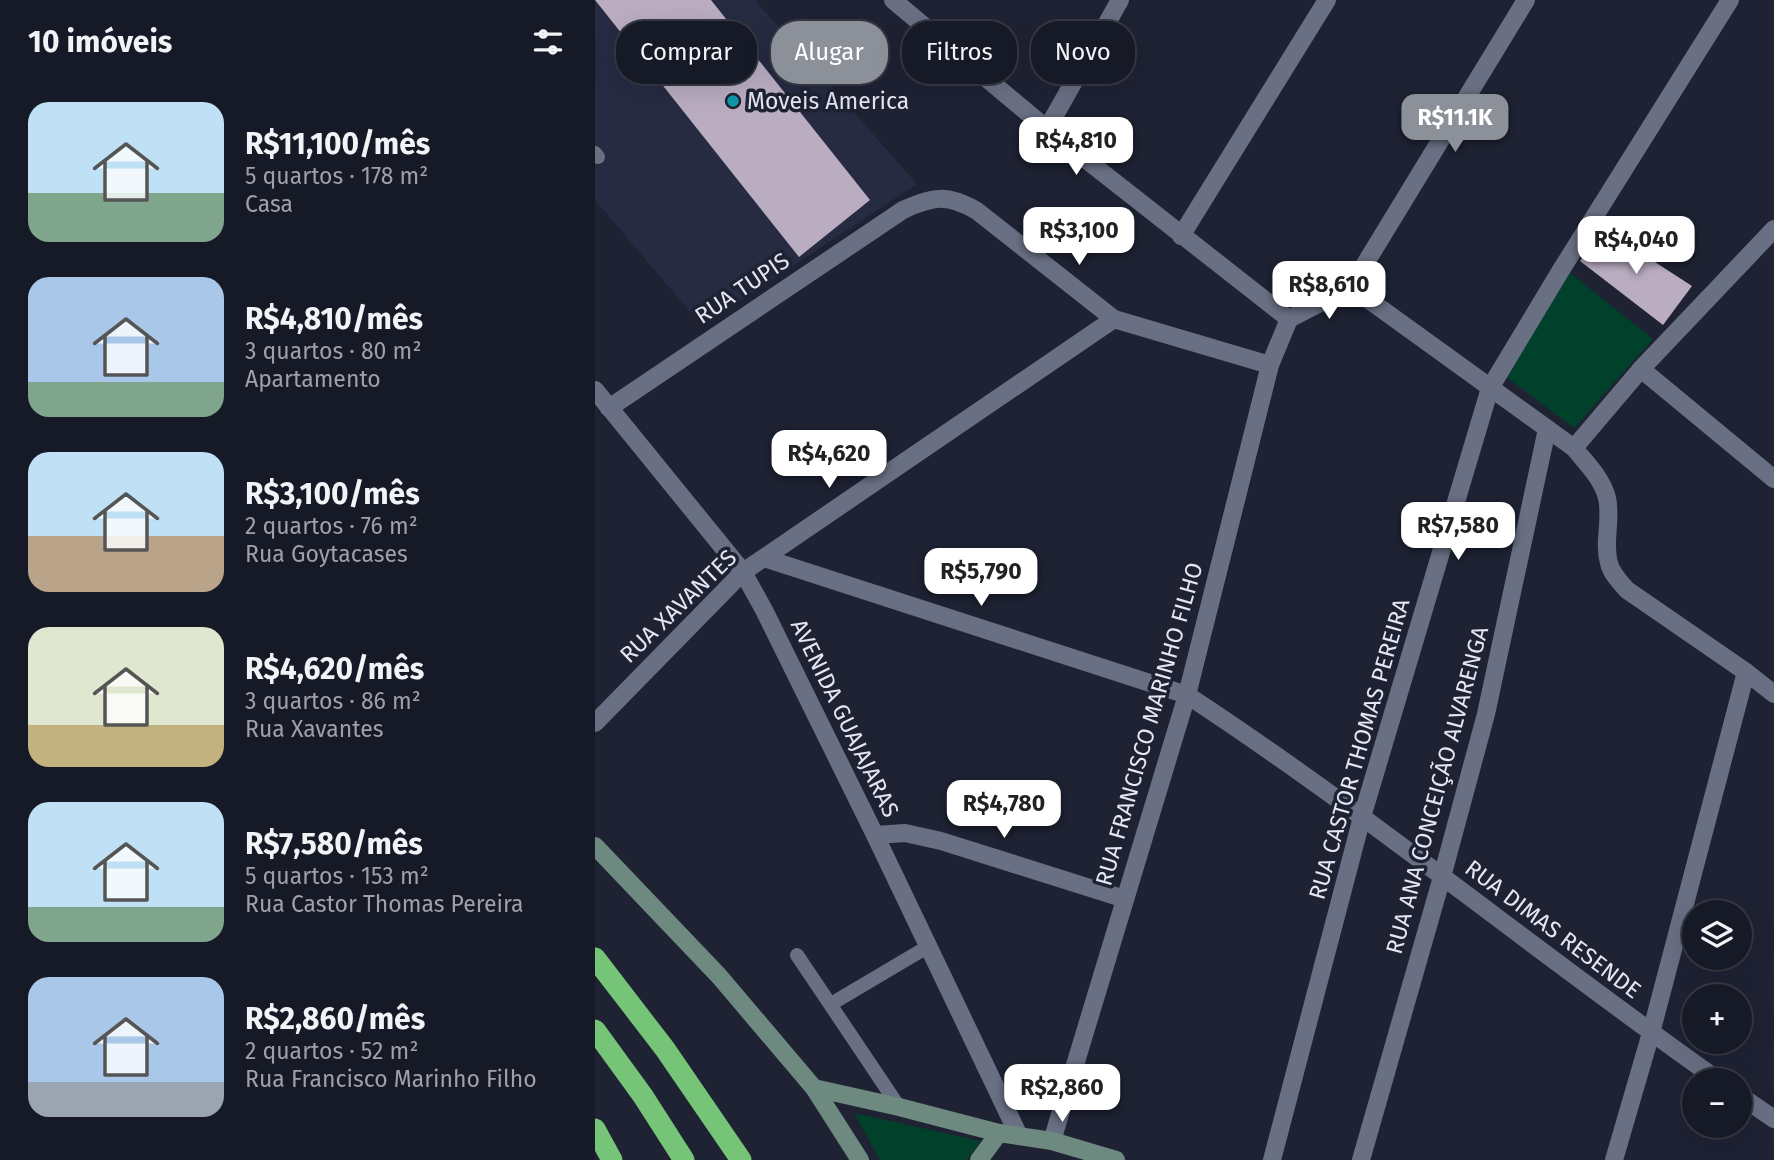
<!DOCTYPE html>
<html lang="pt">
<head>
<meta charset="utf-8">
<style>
	:root { --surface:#161a26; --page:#232732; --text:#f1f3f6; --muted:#9ea1a7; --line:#353843; --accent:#8c9099 }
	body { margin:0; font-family:"Fira Sans",sans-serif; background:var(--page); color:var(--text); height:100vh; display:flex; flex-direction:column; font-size:26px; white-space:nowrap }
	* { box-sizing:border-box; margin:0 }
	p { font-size:23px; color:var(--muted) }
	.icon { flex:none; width:38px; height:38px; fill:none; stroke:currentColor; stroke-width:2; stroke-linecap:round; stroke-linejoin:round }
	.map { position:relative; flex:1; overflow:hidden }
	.panel { display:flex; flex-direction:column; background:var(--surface); width:595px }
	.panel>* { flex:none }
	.banner { position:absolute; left:21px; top:21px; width:665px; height:63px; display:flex; gap:14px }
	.tools { position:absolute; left:1087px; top:900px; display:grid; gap:14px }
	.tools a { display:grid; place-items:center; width:70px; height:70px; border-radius:50%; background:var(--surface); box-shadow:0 7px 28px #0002,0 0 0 2px var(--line); font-size:35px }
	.price { position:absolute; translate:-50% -60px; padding:0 16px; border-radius:14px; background:#fff; color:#222; font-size:23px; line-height:46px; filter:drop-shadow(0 2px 4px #0008) }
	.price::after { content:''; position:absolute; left:50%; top:42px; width:21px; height:16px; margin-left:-10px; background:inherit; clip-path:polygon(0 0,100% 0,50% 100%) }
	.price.selected { background:var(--accent); color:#fff }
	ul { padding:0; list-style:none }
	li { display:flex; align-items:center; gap:21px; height:175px; padding:0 28px }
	li span { display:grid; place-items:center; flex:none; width:196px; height:140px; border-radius:21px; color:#555 }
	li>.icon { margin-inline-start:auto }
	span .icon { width:84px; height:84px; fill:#fffc; stroke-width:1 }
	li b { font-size:30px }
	h2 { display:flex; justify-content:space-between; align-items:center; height:84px; padding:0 28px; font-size:30px }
	.tag { padding:0 24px; border-radius:28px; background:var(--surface); box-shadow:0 7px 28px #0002,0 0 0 2px var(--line); font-size:24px; line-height:63px }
	.tag.selected { background:var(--accent); color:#fff }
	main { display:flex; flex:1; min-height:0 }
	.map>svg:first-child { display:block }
</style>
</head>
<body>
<main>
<section class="panel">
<h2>10 imóveis<svg class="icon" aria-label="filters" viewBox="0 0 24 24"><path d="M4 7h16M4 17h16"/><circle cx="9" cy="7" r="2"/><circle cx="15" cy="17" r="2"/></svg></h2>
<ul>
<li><span style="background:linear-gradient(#bfe0f5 65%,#7fa58c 0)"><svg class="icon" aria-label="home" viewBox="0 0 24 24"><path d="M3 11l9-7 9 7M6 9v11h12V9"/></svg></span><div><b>R$11,100/mês</b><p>5 quartos · 178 m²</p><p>Casa</p></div></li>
<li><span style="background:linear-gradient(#a9c7e8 75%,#7fa58c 0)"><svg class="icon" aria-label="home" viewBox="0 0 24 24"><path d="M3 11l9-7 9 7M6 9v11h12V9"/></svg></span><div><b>R$4,810/mês</b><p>3 quartos · 80 m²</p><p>Apartamento</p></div></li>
<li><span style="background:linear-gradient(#bfe0f5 60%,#b9a48a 0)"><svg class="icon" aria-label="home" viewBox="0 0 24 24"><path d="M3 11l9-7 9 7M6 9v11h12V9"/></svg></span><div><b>R$3,100/mês</b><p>2 quartos · 76 m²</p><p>Rua Goytacases</p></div></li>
<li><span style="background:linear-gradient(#dfe7d0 70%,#c2b280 0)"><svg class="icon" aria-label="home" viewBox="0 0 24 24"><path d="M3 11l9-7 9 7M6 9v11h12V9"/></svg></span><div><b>R$4,620/mês</b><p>3 quartos · 86 m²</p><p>Rua Xavantes</p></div></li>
<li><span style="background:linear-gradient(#bfe0f5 75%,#7fa58c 0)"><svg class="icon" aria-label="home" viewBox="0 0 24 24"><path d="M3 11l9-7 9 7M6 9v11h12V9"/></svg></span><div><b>R$7,580/mês</b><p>5 quartos · 153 m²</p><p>Rua Castor Thomas Pereira</p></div></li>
<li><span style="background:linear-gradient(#a9c7e8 75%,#9aa5b1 0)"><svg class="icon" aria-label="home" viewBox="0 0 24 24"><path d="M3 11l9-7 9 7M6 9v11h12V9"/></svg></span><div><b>R$2,860/mês</b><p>2 quartos · 52 m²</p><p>Rua Francisco Marinho Filho</p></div></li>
</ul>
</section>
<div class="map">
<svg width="1179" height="1160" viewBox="0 0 1179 1160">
	<rect width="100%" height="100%" fill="#1e2233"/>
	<path fill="#262b42" d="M 0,0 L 160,0 L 322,184 L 107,326 L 0,200 Z"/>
	<g fill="#01412b">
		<path d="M 974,272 L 1058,339 L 979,428 L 910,376 Z"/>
		<path d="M 259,1113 L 386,1141 L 372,1160 L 285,1160 Z"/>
	</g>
	<g fill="#baadc2">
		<path d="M 0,0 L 116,0 L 275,200 L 204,257 Z"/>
		<path d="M 1009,229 L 1097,286 L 1068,325 L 985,261 Z"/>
	</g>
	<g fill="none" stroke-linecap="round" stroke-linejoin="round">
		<g stroke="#6a7084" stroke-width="14">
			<path d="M 0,153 L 3,157"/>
			<path d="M 202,955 L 304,1107"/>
			<path d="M 236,1004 L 334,946"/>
		</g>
		<g stroke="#6a7084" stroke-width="18">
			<path d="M 298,0 L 452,129 L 694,319"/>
			<path d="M 452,129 L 525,0"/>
			<path d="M 586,236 L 732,0"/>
			<path d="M 756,287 L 979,448 C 991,463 1007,478 1012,498 C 1017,519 1008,542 1014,563 C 1016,573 1025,582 1032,590 L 1151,672 L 1179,694"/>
			<path d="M 756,287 L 931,0"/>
			<path d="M 694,319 L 756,287"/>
			<path d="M 1046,369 L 1179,479"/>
			<path d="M 0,390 L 148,572 L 169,610 L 280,835 L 424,1136"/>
			<path d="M 14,408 L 308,210 C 338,196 353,194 382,211 L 519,319 L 675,365"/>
			<path d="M 979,448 L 1046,369 L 1179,229"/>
			<path d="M 169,558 L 592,695 C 775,815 944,954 1123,1080"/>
			<path d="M 0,723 L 148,572 L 519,319"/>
			<path d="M 280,835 L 310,833 L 346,841 L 530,899"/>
			<path d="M 1144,1095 L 1179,1119"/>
			<path d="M 457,1141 L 592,695 L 675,365 L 694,319"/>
			<path d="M 677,1160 L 767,817 L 895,388 L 966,270 L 1135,0"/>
			<path d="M 766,1160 L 847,877 L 891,714 L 952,429"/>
			<path d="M 1019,1160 L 1056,1033 L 1151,672"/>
		</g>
		<g stroke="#6d8980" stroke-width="18">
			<path d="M 0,846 L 124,976 L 219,1088 L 265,1160"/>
			<path d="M 219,1088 L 304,1107 L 404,1133 L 457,1141 L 521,1160"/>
			<path d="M 384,1160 L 404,1133"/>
		</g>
		<g stroke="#75c478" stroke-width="21">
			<path d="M 0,958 L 70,1049 L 146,1160"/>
			<path d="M 0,1030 L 48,1096 L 89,1160"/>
			<path d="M 0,1129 L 17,1160"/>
		</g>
	</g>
	<circle fill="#0f9aa8" stroke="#1e2233" stroke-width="2.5" cx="138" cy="101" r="7"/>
	<g text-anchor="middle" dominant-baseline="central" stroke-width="7" stroke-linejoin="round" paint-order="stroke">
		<g font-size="23" fill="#e4e7f3" stroke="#1e2233" text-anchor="start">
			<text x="152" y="101">Moveis America</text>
		</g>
		<g font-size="23" fill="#e4e7f3" stroke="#1e2233">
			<text transform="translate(147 288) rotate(-34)">RUA TUPIS</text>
			<text transform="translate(83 606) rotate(-44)">RUA XAVANTES</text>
			<text transform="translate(250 718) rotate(64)">AVENIDA GUAJAJARAS</text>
			<text transform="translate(554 724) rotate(-74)">RUA FRANCISCO MARINHO FILHO</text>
			<text transform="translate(764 749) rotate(-74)">RUA CASTOR THOMAS PEREIRA</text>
			<text transform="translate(842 790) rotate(-75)">RUA ANA CONCEIÇÃO ALVARENGA</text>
			<text transform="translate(958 929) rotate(37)">RUA DIMAS RESENDE</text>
		</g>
	</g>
</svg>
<div class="tools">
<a><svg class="icon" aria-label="layers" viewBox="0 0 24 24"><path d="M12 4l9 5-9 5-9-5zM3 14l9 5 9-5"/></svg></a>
<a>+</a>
<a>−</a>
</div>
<b class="price selected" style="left:860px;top:154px">R$11.1K</b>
<b class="price" style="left:481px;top:177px">R$4,810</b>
<b class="price" style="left:484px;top:267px">R$3,100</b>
<b class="price" style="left:1041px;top:276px">R$4,040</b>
<b class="price" style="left:734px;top:321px">R$8,610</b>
<b class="price" style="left:234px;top:490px">R$4,620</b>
<b class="price" style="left:863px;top:562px">R$7,580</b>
<b class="price" style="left:386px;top:608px">R$5,790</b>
<b class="price" style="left:409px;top:840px">R$4,780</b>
<b class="price" style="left:467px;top:1124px">R$2,860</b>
<div class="banner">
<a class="tag">Comprar</a>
<a class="tag selected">Alugar</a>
<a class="tag">Filtros</a>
<a class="tag">Novo</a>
</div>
</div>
</main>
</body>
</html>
